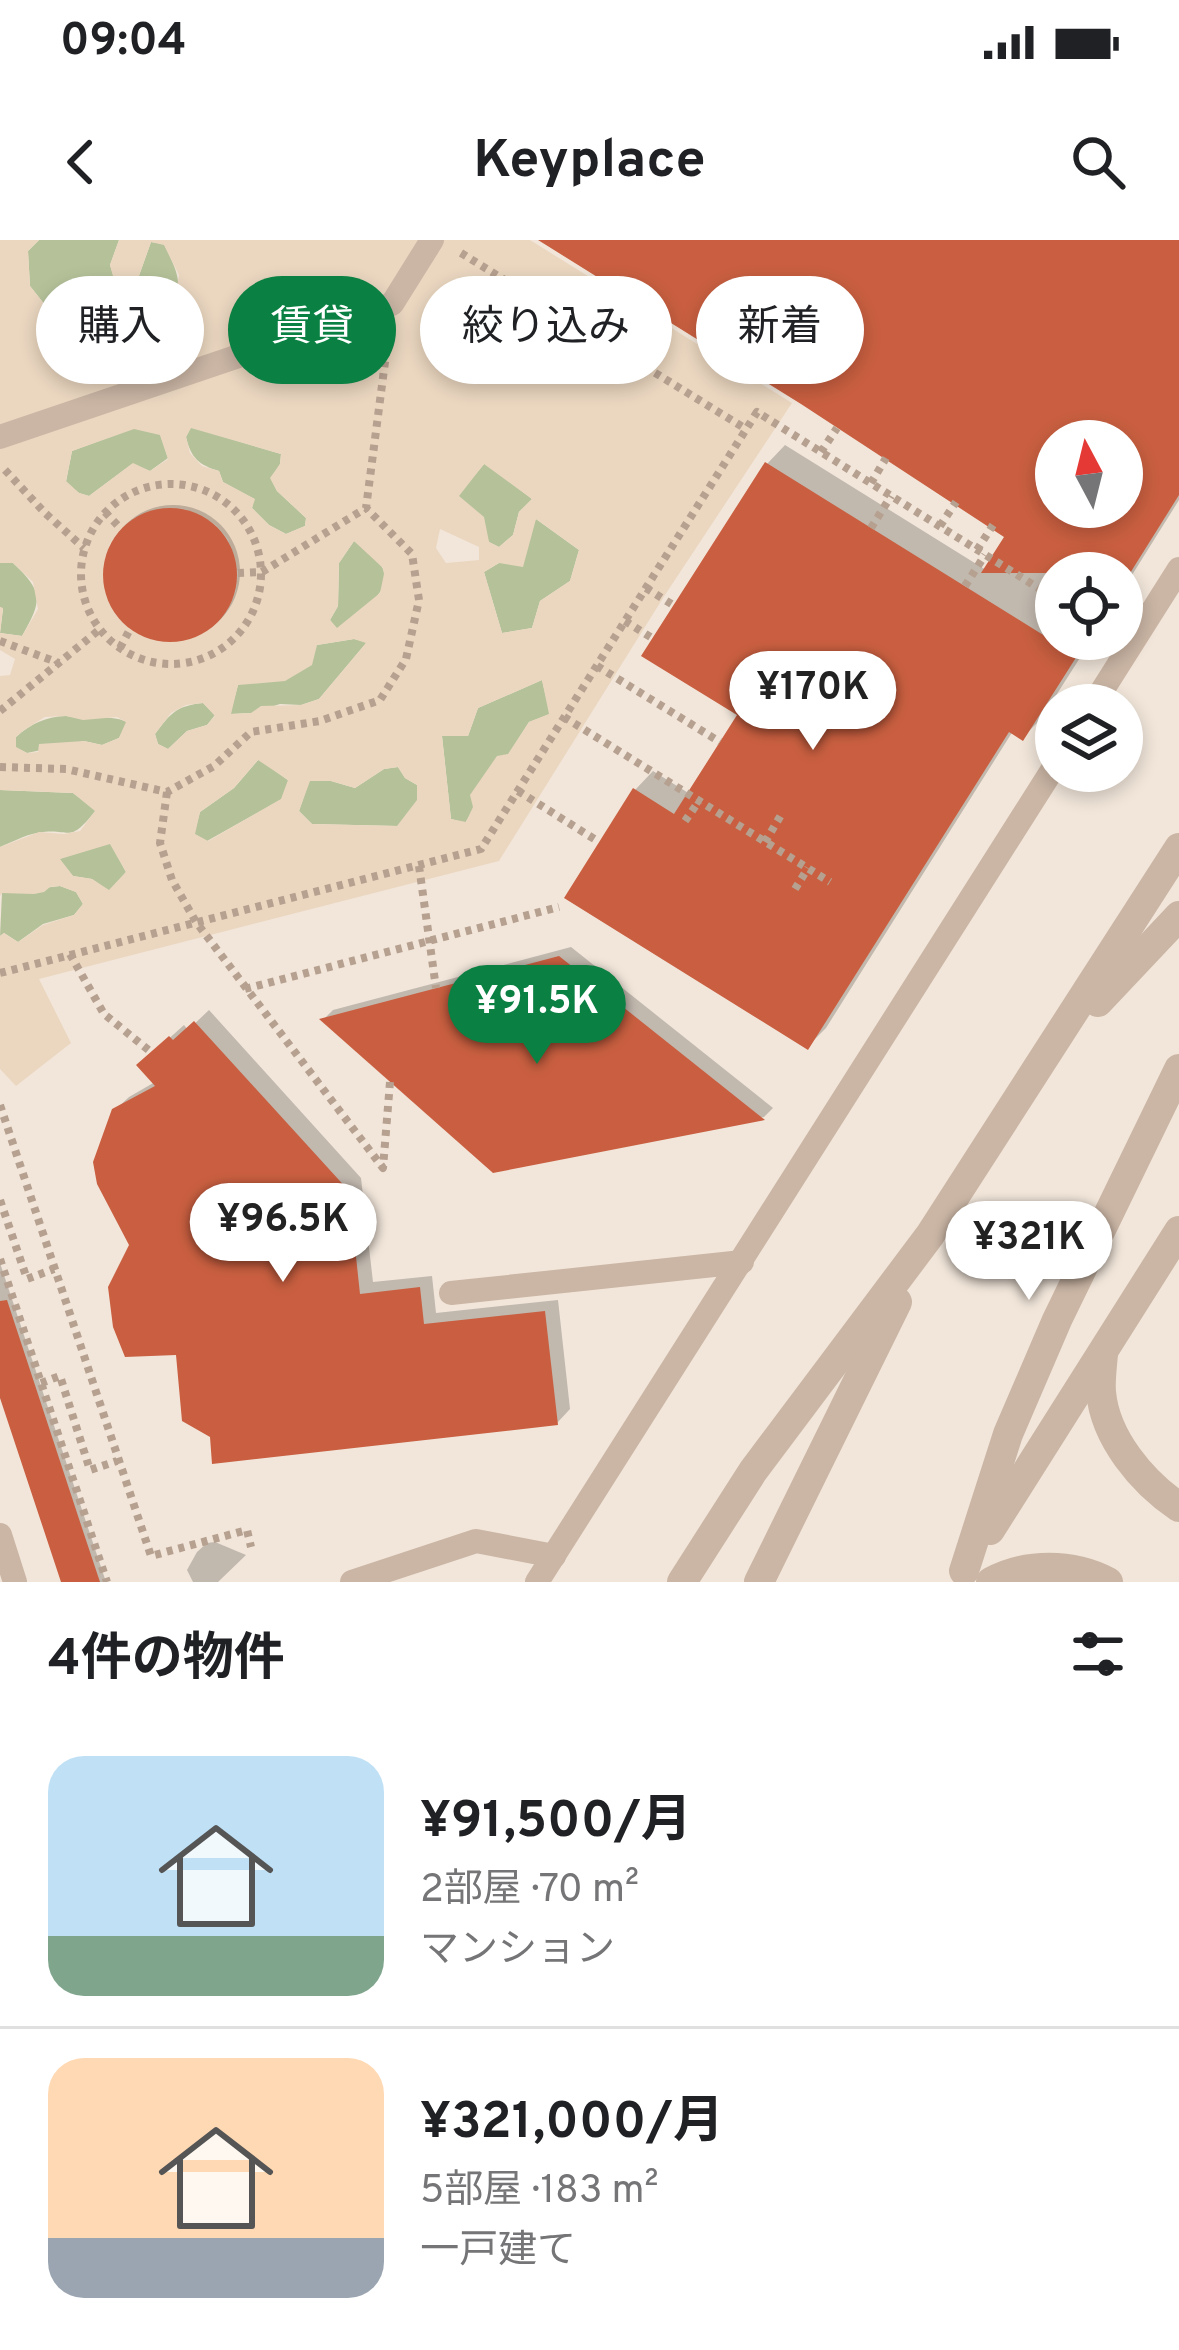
<!DOCTYPE html>
<html lang="ja">
<head>
<meta charset="utf-8">
<style>
	:root { --surface:#fff; --page:#f6f6f6; --text:#202124; --muted:#757577; --line:#e0e0e0; --accent:#0b8043 }
	body { margin:0; font-family:Overpass,"Noto Sans JP",sans-serif; background:var(--page); color:var(--text); height:100vh; display:flex; flex-direction:column; font-size:45px; white-space:nowrap }
	* { box-sizing:border-box; margin:0 }
	p { font-size:39px; color:var(--muted) }
	.icon { flex:none; width:66px; height:66px; fill:none; stroke:currentColor; stroke-width:2; stroke-linecap:round; stroke-linejoin:round }
	.map { position:relative; height:1342px; overflow:hidden }
	.details { display:flex; flex-direction:column; background:var(--surface); flex:1 }
	.details>* { flex:none }
	.hud { position:absolute; left:36px; top:36px; width:1107px; height:108px; display:flex; gap:24px }
	.needle { width:78px; rotate:353deg }
	.buttons { position:absolute; left:1035px; top:180px; display:grid; gap:24px }
	.buttons a { display:grid; place-items:center; width:108px; height:108px; border-radius:50%; background:var(--surface); box-shadow:0 6px 18px #0003; font-size:60px }
	.price { position:absolute; translate:-50% -102px; padding:0 27px; border-radius:42px; background:#fff; color:#222; font-size:39px; line-height:78px; filter:drop-shadow(0 3px 6px #0008) }
	.price::after { content:''; position:absolute; left:50%; top:72px; width:36px; height:27px; margin-left:-18px; background:inherit; clip-path:polygon(0 0,100% 0,50% 100%) }
	.price.selected { background:var(--accent); color:#fff }
	ul { padding:0; list-style:none }
	li { display:flex; align-items:center; gap:36px; height:300px; padding:0 48px }
	li+li { border-top:3px solid var(--line) }
	li span { display:grid; place-items:center; flex:none; width:336px; height:240px; border-radius:36px; color:#555 }
	li>.icon { margin-inline-start:auto }
	span .icon { width:144px; height:144px; fill:#fffc; stroke-width:1 }
	li b { font-size:51px }
	h2 { display:flex; justify-content:space-between; align-items:center; height:144px; padding:0 48px; font-size:51px }
	.chip { padding:0 42px; border-radius:54px; background:var(--surface); box-shadow:0 6px 18px #0003; font-size:42px; line-height:108px }
	.chip.selected { background:var(--accent); color:#fff }
	.status { display:flex; justify-content:space-between; align-items:center; height:84px; padding:0 60px; background:var(--surface); direction:ltr }
	.status svg { height:33px; fill:currentColor }
	header { display:flex; justify-content:space-between; align-items:center; height:156px; padding:0 48px; background:var(--surface); font-size:54px; font-weight:700 }
	.map>svg:first-child { display:block }
</style>
</head>
<body>
<div class="status"><b>09:04</b><svg viewBox="0 0 49 12"><path d="M0 12V9h3v3zM5 12V6h3v6zM10 12V3h3v9zM15 12V0h3v12zM26 1h20v11H26zM47 4h2v5h-2z"/></svg></div>
<header><svg class="icon" aria-label="back" viewBox="0 0 24 24"><path d="M15 5l-7 7 7 7"/></svg>Keyplace<svg class="icon" aria-label="search" viewBox="0 0 24 24"><circle cx="10" cy="10" r="6"/><path d="M15 15l6 6"/></svg></header>
<div class="map">
<svg width="1179" height="1342" viewBox="0 0 1179 1342">
	<rect width="100%" height="100%" fill="#f2e6da"/>
	<g fill="#b5c299">
		<path d="M 39,0 L 119,0 L 110,25 L 121,61 C 101,74 73,68 49,70 L 30,46 L 28,11 Z"/>
		<path d="M 151,2 L 164,4 C 179,36 187,48 162,77 L 136,58 L 135,47 Z"/>
		<path d="M 191,187 L 281,214 L 280,224 L 271,239 L 277,251 L 306,278 L 305,286 L 286,294 L 269,285 L 252,268 L 254,259 L 223,242 L 219,231 C 199,225 191,218 186,197 Z"/>
		<path d="M 134,188 L 160,194 L 168,218 L 150,231 L 132,224 L 89,256 L 79,253 L 66,242 L 72,211 Z"/>
		<path d="M 485,223 L 532,259 L 519,272 L 513,295 L 499,307 L 489,302 L 458,255 Z"/>
		<path d="M 536,279 L 579,310 L 570,341 L 540,361 L 532,388 L 502,393 L 484,332 L 499,323 Z"/>
		<path d="M 354,301 C 362,308 379,319 383,329 C 394,354 353,376 337,389 L 330,380 L 338,366 L 339,323 Z"/>
		<path d="M 0,323 L 13,323 C 44,352 42,361 22,396 L 0,393 L 3,369 L 0,367 Z"/>
		<path d="M 354,399 L 367,402 L 319,459 L 301,465 L 280,464 L 252,473 L 230,474 L 238,445 L 317,405 Z"/>
		<path d="M 542,440 L 550,474 L 529,482 L 465,583 L 451,579 L 442,496 L 468,496 L 478,468 Z"/>
		<path d="M 203,463 L 215,475 L 207,485 L 187,491 L 168,509 L 158,504 L 155,494 C 171,473 176,466 203,463 Z"/>
		<path d="M 66,476 C 87,480 110,474 127,482 L 119,498 L 102,505 L 84,501 L 27,513 L 15,507 L 16,497 C 32,483 45,477 66,476 Z"/>
		<path d="M 259,519 L 289,541 L 282,559 L 207,601 L 194,594 L 200,572 L 234,548 Z"/>
		<path d="M 398,527 L 405,538 L 417,545 L 417,561 L 398,586 L 312,584 L 299,571 L 309,541 L 331,541 L 355,548 L 384,529 Z"/>
		<path d="M 0,550 L 73,553 L 96,570 C 67,607 72,586 37,593 C 25,595 12,602 0,607 Z"/>
		<path d="M 110,603 L 126,632 L 109,651 L 92,639 L 73,636 L 59,619 Z"/>
		<path d="M 60,646 L 76,652 L 83,664 L 74,675 L 43,684 L 18,702 L 4,693 L 0,696 L 2,653 Z"/>
	</g>
	<path fill="#ebd7c0" fill-rule="evenodd" d="M 0,0 L 39,0 L 28,11 L 30,46 L 49,70 L 83,67 L 106,70 L 120,61 L 110,25 L 119,0 L 530,0 L 792,163 L 663,358 L 499,621 L 39,739 L 71,803 L 16,846 L 0,829 L 0,696 L 4,693 L 18,702 L 43,685 L 74,675 L 83,664 L 76,652 L 60,646 L 50,647 L 44,652 L 34,654 L 2,653 L 0,656 L 0,607 L 39,592 L 64,594 L 80,591 L 95,571 L 73,553 L 0,550 L 0,436 L 10,435 L 15,419 L 0,410 L 0,367 L 3,368 L 0,393 L 22,396 L 38,369 L 33,342 L 13,323 L 0,323 ZM 151,2 L 164,5 L 179,35 L 175,61 L 161,76 L 136,58 L 135,47 ZM 191,188 L 281,214 L 280,224 L 270,238 L 277,251 L 306,278 L 305,286 L 286,294 L 269,285 L 252,268 L 255,259 L 223,242 L 219,231 L 202,226 L 190,213 L 186,197 ZM 134,189 L 160,195 L 168,219 L 150,231 L 133,223 L 89,256 L 79,253 L 66,241 L 72,211 ZM 484,224 L 532,259 L 519,272 L 513,295 L 499,307 L 489,302 L 484,277 L 459,256 ZM 168,268 L 185,269 L 202,276 L 216,285 L 228,299 L 238,332 L 236,351 L 229,368 L 217,383 L 202,394 L 184,400 L 165,402 L 147,398 L 130,389 L 117,376 L 108,360 L 103,341 L 104,322 L 110,304 L 121,289 L 134,278 L 150,271 ZM 536,279 L 579,310 L 570,341 L 540,361 L 532,388 L 502,393 L 484,332 L 499,323 L 523,327 ZM 440,289 L 479,307 L 479,320 L 446,323 L 436,308 ZM 354,301 L 383,328 L 384,334 L 380,353 L 337,388 L 330,380 L 338,366 L 339,323 ZM 354,399 L 366,403 L 319,459 L 301,465 L 261,466 L 251,473 L 231,474 L 238,445 L 285,441 L 312,425 L 317,405 ZM 542,440 L 549,474 L 529,482 L 508,514 L 497,516 L 470,555 L 473,567 L 466,582 L 451,579 L 442,496 L 468,496 L 478,468 ZM 203,463 L 215,476 L 207,485 L 187,491 L 168,509 L 158,504 L 155,494 L 171,473 L 186,465 ZM 66,476 L 83,480 L 117,477 L 126,482 L 119,498 L 102,505 L 84,501 L 39,504 L 38,512 L 27,513 L 16,507 L 16,497 L 24,490 L 45,477 ZM 258,520 L 288,540 L 281,559 L 208,601 L 195,594 L 200,572 L 234,548 ZM 398,527 L 405,538 L 417,545 L 417,560 L 397,586 L 312,584 L 299,571 L 310,541 L 331,541 L 355,548 L 384,529 ZM 110,604 L 126,632 L 109,650 L 92,639 L 73,636 L 60,619 Z"/>
	<g fill="#0003" fill-rule="evenodd">
		<path d="M 543,0 L 1179,0 L 1179,260 L 1122,351 L 1122,333 L 1056,333 L 1056,399 L 1092,399 L 1041,479 L 1023,497 L 1013,491 L 826,788 L 808,806 L 635,550 L 653,531 L 690,554 L 741,474 L 767,224 L 785,205 L 986,330 L 1008,296 L 803,162 ZM 1056,201 L 1122,201 L 1122,267 L 1056,267 Z"/>
		<circle cx="173" cy="332" r="67"/>
		<path d="M 571,707 L 773,868 L 764,877 L 494,930 L 324,779 L 333,770 Z"/>
		<path d="M 209,770 L 361,938 L 373,1042 L 432,1036 L 436,1073 L 558,1060 L 570,1169 L 557,1183 L 212,1195 L 132,1005 L 114,871 L 129,857 L 155,842 L 154,812 L 184,785 L 188,790 Z"/>
		<path d="M 0,1023 L 106,1342 L 64,1342 L 0,1148 Z"/>
		<path d="M 215,1302 L 246,1315 L 218,1342 L 193,1342 L 187,1330 L 197,1312 L 207,1303 Z"/>
	</g>
	<g fill="#c95f40" fill-rule="evenodd">
		<path d="M 538,0 L 1179,0 L 1179,255 L 1122,346 L 1122,333 L 981,333 L 1004,297 L 801,164 ZM 1056,201 L 1122,201 L 1122,267 L 1056,267 Z"/>
		<path d="M 765,222 L 1077,416 L 1023,501 L 1009,492 L 808,810 L 564,658 L 633,548 L 674,574 L 737,475 L 641,416 Z"/>
		<circle cx="170" cy="335" r="67"/>
		<path d="M 559,716 L 765,880 L 493,933 L 319,779 Z"/>
		<path d="M 194,781 L 349,951 L 360,1054 L 420,1047 L 424,1084 L 545,1071 L 558,1185 L 212,1224 L 210,1197 L 182,1181 L 176,1115 L 125,1117 L 113,1087 L 108,1047 L 129,1005 L 97,944 L 93,922 L 112,869 L 155,846 L 136,825 L 169,796 L 173,800 Z"/>
		<path d="M 7,1060 L 82,1288 L 100,1342 L 61,1342 L 0,1158 L 0,1061 Z"/>
	</g>
	<g fill="none" stroke-linecap="round" stroke-linejoin="round">
		<g stroke="#b6a090" stroke-width="8" stroke-dasharray="6 6" stroke-linecap="butt">
			<path d="M 461,13 L 746,189"/>
			<path d="M 821,212 L 837,188"/>
			<path d="M 5,230 L 45,273 L 84,308"/>
			<path d="M 871,243 L 886,218"/>
			<circle cx="171" cy="334" r="90"/>
			<path d="M 105,272 L 121,289"/>
			<path d="M 940,286 L 956,262"/>
			<path d="M 871,288 L 891,256"/>
			<path d="M 977,310 L 993,285"/>
			<path d="M 238,333 L 262,332 L 366,268 L 388,99"/>
			<path d="M 965,346 L 985,315"/>
			<path d="M 646,348 L 673,365"/>
			<path d="M 625,381 L 652,398"/>
			<path d="M 0,401 L 59,423"/>
			<path d="M 120,408 L 130,389"/>
			<path d="M 597,426 L 720,502"/>
			<path d="M 0,471 L 99,390"/>
			<path d="M 564,477 L 830,642"/>
			<path d="M 0,527 L 66,529 L 167,552 L 214,526 L 251,492 L 320,481 L 380,460 L 406,419 L 419,360 L 412,314 L 366,268"/>
			<path d="M 518,551 L 599,602"/>
			<path d="M 167,552 L 160,603 L 172,640 L 196,682 L 383,928 L 390,842"/>
			<path d="M 685,581 L 699,561"/>
			<path d="M 765,602 L 781,575"/>
			<path d="M 419,626 L 436,748"/>
			<path d="M 795,649 L 808,628"/>
			<path d="M 70,714 L 104,774 L 151,812"/>
			<path d="M 0,733 L 481,609 L 757,172 L 1056,359"/>
			<path d="M 245,749 L 559,667"/>
			<path d="M 0,865 L 151,1316 L 247,1290 L 251,1307"/>
			<path d="M 0,960 L 27,1039 L 54,1029"/>
			<path d="M 0,1019 L 107,1342"/>
			<path d="M 41,1143 L 60,1136 L 90,1230 L 117,1221"/>
		</g>
		<g stroke="#cbb6a5" stroke-width="24">
			<path d="M 0,197 L 392,64 L 432,0"/>
			<path d="M 1093,465 L 1179,329"/>
			<path d="M 451,1053 L 742,1022"/>
			<path d="M 0,1295 L 15,1342"/>
			<path d="M 352,1342 L 476,1301 L 554,1316"/>
			<path d="M 537,1342 L 1056,524"/>
		</g>
		<g stroke="#cbb6a5" stroke-width="30">
			<path d="M 1098,762 L 1179,676"/>
			<path d="M 1103,1114 C 1102,1126 1100,1140 1101,1152 C 1105,1198 1142,1242 1179,1267"/>
			<path d="M 990,1290 L 1179,991"/>
			<path d="M 964,1331 L 1008,1194 L 1057,1080 L 1179,829"/>
			<path d="M 682,1342 L 753,1231 L 930,995 L 1179,608"/>
			<path d="M 759,1342 L 897,1062"/>
			<path d="M 991,1342 C 1026,1323 1072,1323 1108,1342"/>
		</g>
	</g>
</svg>
<div class="buttons">
<a><svg class="needle" viewBox="-14 -14 28 28"><path d="M0-13l5 13h-10z" fill="#e53935"/><path d="M0 13l5-13h-10z" fill="#757577"/></svg></a>
<a><svg class="icon" aria-label="locate" viewBox="0 0 24 24"><circle cx="12" cy="12" r="6"/><path d="M12 2v4M12 18v4M2 12h4M18 12h4"/></svg></a>
<a><svg class="icon" aria-label="layers" viewBox="0 0 24 24"><path d="M12 4l9 5-9 5-9-5zM3 14l9 5 9-5"/></svg></a>
</div>
<b class="price" style="left:813px;top:513px">¥170K</b>
<b class="price selected" style="left:537px;top:827px">¥91.5K</b>
<b class="price" style="left:283px;top:1045px">¥96.5K</b>
<b class="price" style="left:1029px;top:1063px">¥321K</b>
<div class="hud">
<a class="chip">購入</a>
<a class="chip selected">賃貸</a>
<a class="chip">絞り込み</a>
<a class="chip">新着</a>
</div>
</div>
<section class="details">
<h2>4件の物件<svg class="icon" aria-label="filters" viewBox="0 0 24 24"><path d="M4 7h16M4 17h16"/><circle cx="9" cy="7" r="2"/><circle cx="15" cy="17" r="2"/></svg></h2>
<ul>
<li><span style="background:linear-gradient(#bfe0f5 75%,#7fa58c 0)"><svg class="icon" aria-label="home" viewBox="0 0 24 24"><path d="M3 11l9-7 9 7M6 9v11h12V9"/></svg></span><div><b>¥91,500/月</b><p>2部屋 · 70 m²</p><p>マンション</p></div></li>
<li><span style="background:linear-gradient(#ffd9b3 75%,#9aa5b1 0)"><svg class="icon" aria-label="home" viewBox="0 0 24 24"><path d="M3 11l9-7 9 7M6 9v11h12V9"/></svg></span><div><b>¥321,000/月</b><p>5部屋 · 183 m²</p><p>一戸建て</p></div></li>
</ul>
</section>
</body>
</html>
